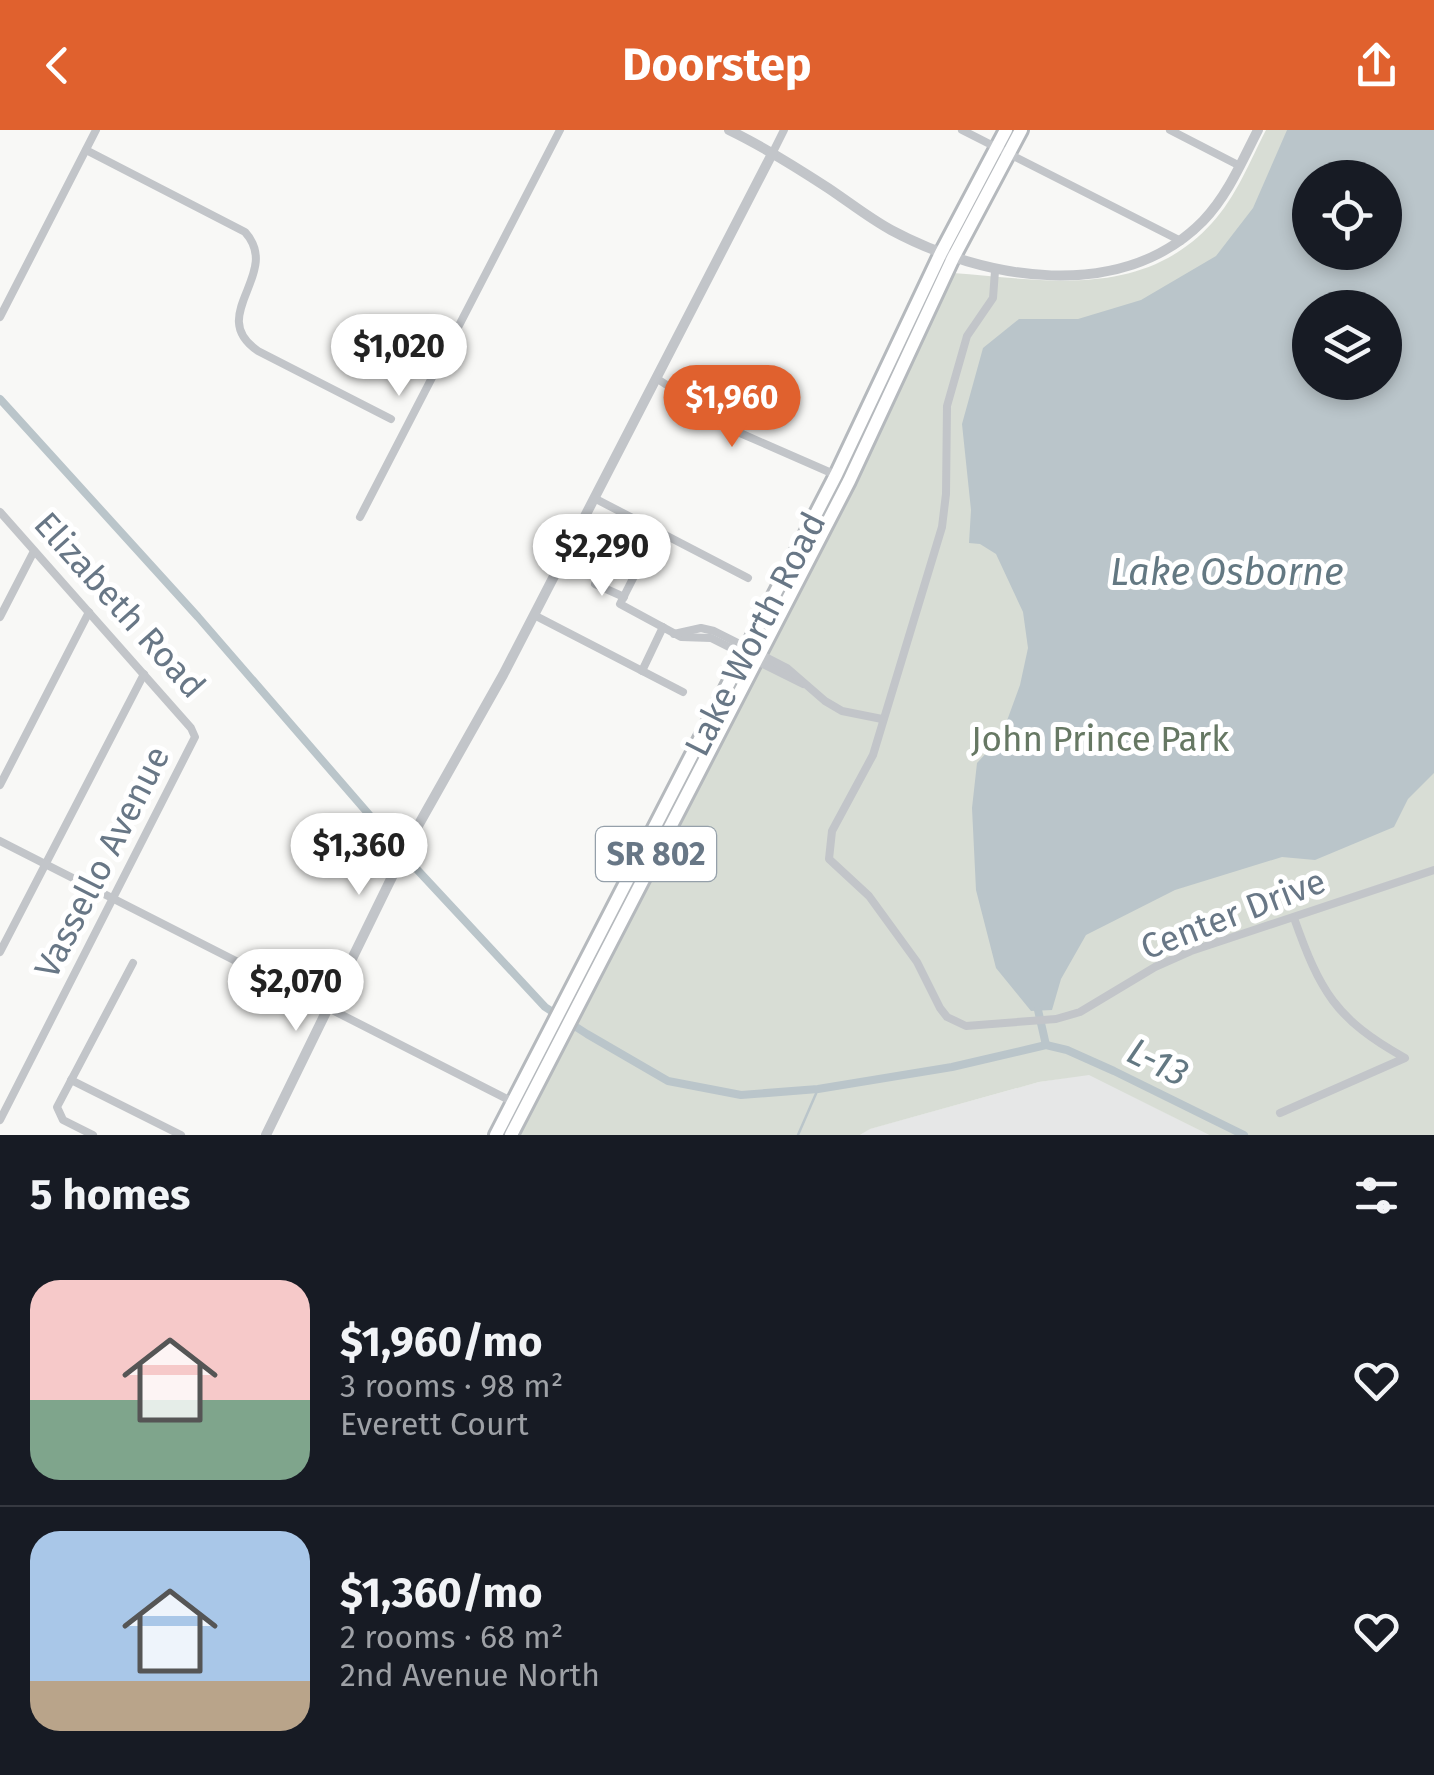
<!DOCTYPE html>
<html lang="en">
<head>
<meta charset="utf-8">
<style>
	:root { --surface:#171b24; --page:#242831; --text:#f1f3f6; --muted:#9ea1a6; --line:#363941; --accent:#e0612e }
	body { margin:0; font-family:"Fira Sans",sans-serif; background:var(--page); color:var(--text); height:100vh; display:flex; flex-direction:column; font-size:38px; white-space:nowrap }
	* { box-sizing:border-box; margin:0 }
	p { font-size:32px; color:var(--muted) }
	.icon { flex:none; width:55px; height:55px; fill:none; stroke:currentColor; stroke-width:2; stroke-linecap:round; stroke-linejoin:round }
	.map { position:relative; height:1005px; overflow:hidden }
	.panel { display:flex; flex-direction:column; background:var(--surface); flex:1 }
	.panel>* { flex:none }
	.buttons { position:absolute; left:1292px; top:30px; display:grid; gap:20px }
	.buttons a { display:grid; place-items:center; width:110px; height:110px; border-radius:50%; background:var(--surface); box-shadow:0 5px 15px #0003; font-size:50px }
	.price { position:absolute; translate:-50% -85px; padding:0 22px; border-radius:35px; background:#fff; color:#222; font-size:32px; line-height:65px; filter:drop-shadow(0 2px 5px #0008) }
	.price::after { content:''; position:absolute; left:50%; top:60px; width:30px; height:22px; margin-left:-15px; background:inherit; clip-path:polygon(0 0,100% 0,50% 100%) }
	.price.selected { background:var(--accent); color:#fff }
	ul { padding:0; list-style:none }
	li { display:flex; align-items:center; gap:30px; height:250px; padding:0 30px }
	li+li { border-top:2px solid var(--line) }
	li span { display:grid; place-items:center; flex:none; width:280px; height:200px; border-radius:30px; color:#555 }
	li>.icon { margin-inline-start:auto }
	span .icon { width:120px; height:120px; fill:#fffc; stroke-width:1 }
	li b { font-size:42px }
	h2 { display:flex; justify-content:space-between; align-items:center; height:120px; padding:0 30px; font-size:42px }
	header { display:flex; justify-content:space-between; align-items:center; height:130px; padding:0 30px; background:var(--accent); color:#fff; font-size:45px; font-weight:700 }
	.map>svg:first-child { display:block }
</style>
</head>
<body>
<header><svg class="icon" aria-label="back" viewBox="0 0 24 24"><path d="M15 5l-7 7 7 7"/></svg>Doorstep<svg class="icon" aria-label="share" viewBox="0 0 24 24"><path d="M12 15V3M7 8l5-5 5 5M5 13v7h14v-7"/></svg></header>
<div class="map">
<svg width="1434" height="1005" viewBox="0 0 1434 1005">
	<rect width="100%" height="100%" fill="#f8f8f6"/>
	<path fill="#e6e7e7" d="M 1089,944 L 1209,1005 L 860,1005 L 869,999 L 1039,952 Z"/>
	<path fill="#d8ddd5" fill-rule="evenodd" d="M 1266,0 L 1434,0 L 1434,1005 L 1209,1005 L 1089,945 L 1039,952 L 870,999 L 860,1005 L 520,1005 L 858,351 L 953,143 C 1046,150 1142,170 1212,93 C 1236,67 1250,31 1266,0 ZM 1310,48 L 1385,48 L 1385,122 L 1310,122 ZM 1310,178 L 1385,178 L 1385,252 L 1310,252 Z"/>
	<path fill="#bac5ca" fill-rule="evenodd" d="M 1287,0 L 1434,0 L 1434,643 L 1408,669 L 1394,697 L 1315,730 L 1282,727 L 1175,760 L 1086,805 L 1061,849 L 1052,880 L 1031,881 L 996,838 L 976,760 L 972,678 L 977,633 L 1001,607 L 1020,555 L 1028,518 L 1023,482 L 996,424 L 980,414 L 969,413 L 971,380 L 962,294 L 983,218 L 1019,189 L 1078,189 L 1141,170 L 1216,126 L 1253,78 ZM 1310,48 L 1385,48 L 1385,122 L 1310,122 ZM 1310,178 L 1385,178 L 1385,252 L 1310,252 Z"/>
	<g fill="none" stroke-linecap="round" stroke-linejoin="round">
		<path stroke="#bac5ca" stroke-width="2.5" d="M 798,1005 L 818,959"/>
		<g stroke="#bac5ca" stroke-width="8">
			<path d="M 0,269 L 198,487 L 411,733 L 545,877 L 587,904 L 668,951 L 741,965 L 818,959 L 952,937 L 1046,915 L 1067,920 L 1114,941 L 1244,1005"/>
			<path d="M 1038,880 L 1046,915"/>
		</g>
		<defs>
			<g id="primary">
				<path d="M 496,1005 L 836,345 L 941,123 L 1006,0"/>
				<path d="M 511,1005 L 849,351 L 953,128 L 1021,0"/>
			</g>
		</defs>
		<use href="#primary" stroke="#b5b9bd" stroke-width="18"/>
		<g stroke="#c2c5c9" stroke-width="8">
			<path d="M 962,0 L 1181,111"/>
			<path d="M 1170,0 L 1240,36"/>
			<path d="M 86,20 L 245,102 C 283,144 205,185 258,221 L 391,289"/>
			<path d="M 773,22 L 784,0"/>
			<path d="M 995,141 L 993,168 L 967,206 L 947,276 L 946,364 L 942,397 L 873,625 L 832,701 L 829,729 L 869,766 L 917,832 L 940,878 L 947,887 L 966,896 L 1056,889 L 1080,882 L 1155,837 L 1191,821 L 1434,740"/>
			<path d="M 0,187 L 96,0"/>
			<path d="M 656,248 L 740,303 L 836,345"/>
			<path d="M 594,368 L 748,448"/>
			<path d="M 0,382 L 191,598 L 195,607 L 0,990"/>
			<path d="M 360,387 L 560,0"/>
			<path d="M 657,401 L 620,474 L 681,507 L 711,508 L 803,554"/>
			<path d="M 595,454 L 624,467"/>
			<path d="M 534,485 L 683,562"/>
			<path d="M 0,487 L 34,421"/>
			<path d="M 674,504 L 701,498 L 714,501 L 787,538 L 825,571 L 842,581 L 882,589"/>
			<path d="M 642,541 L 663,497"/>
			<path d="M 0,655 L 89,482"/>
			<path d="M 0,711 L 513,972"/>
			<path d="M 0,822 L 144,544"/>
			<path d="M 71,950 L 181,1005"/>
			<path d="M 1280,983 L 1405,928 C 1335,889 1320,861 1294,788"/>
			<path d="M 93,1005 L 63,990 L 57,977 L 133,833"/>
		</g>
		<g stroke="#c2c5c9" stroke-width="10">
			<path d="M 729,0 C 764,17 796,37 828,58 C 849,72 869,88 891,100 C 984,150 1121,174 1203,91 C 1228,65 1242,31 1258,0"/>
			<path d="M 266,1005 L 410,710 L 503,545 L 773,22"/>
		</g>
		<use href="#primary" stroke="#fff" stroke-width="12"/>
	</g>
	<g text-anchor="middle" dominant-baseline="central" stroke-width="10" stroke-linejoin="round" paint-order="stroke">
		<rect fill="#fff" stroke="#95a0aa" stroke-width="2.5" x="596" y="697" width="120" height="54" rx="8"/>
		<g font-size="32" font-weight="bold" fill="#687786">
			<text x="656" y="724">SR 802</text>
		</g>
		<g font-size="35" fill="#687786" stroke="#fff">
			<text transform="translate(120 475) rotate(48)">Elizabeth Road</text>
			<text transform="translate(755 504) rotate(-63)">Lake Worth Road</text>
			<text transform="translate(102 732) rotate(-63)">Vassello Avenue</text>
			<text transform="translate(1233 784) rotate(-21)">Center Drive</text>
		</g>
		<g font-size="35" fill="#667863" stroke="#fff">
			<text x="1100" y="609">John Prince Park</text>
		</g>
		<g font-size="38" font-style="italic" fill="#637882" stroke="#fff">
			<text x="1227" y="442">Lake Osborne</text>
			<text transform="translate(1158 932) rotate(26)">L-13</text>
		</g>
	</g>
</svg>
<div class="buttons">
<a><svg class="icon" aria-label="locate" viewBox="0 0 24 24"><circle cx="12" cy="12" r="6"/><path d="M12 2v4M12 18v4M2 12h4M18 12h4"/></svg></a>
<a><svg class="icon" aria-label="layers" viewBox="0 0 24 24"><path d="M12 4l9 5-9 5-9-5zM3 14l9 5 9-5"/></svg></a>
</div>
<b class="price" style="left:399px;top:269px">$1,020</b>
<b class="price selected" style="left:732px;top:320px">$1,960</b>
<b class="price" style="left:602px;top:469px">$2,290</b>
<b class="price" style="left:359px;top:768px">$1,360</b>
<b class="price" style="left:296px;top:904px">$2,070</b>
</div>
<section class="panel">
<h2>5 homes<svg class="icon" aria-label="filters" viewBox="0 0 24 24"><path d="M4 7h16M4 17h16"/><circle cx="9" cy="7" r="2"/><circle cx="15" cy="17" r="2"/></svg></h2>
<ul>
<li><span style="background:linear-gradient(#f6c9c9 60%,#7fa58c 0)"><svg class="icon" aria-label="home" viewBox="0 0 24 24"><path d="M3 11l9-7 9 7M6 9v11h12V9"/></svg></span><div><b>$1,960/mo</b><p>3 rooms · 98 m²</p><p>Everett Court</p></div><svg class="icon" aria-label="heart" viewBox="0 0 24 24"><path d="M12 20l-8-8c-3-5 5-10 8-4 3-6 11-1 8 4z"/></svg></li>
<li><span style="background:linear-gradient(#a9c7e8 75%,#b9a48a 0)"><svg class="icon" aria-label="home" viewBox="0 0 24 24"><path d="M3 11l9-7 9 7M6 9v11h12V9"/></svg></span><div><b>$1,360/mo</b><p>2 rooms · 68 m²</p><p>2nd Avenue North</p></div><svg class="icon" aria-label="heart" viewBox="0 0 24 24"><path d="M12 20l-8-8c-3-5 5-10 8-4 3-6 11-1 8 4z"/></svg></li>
</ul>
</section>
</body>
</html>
